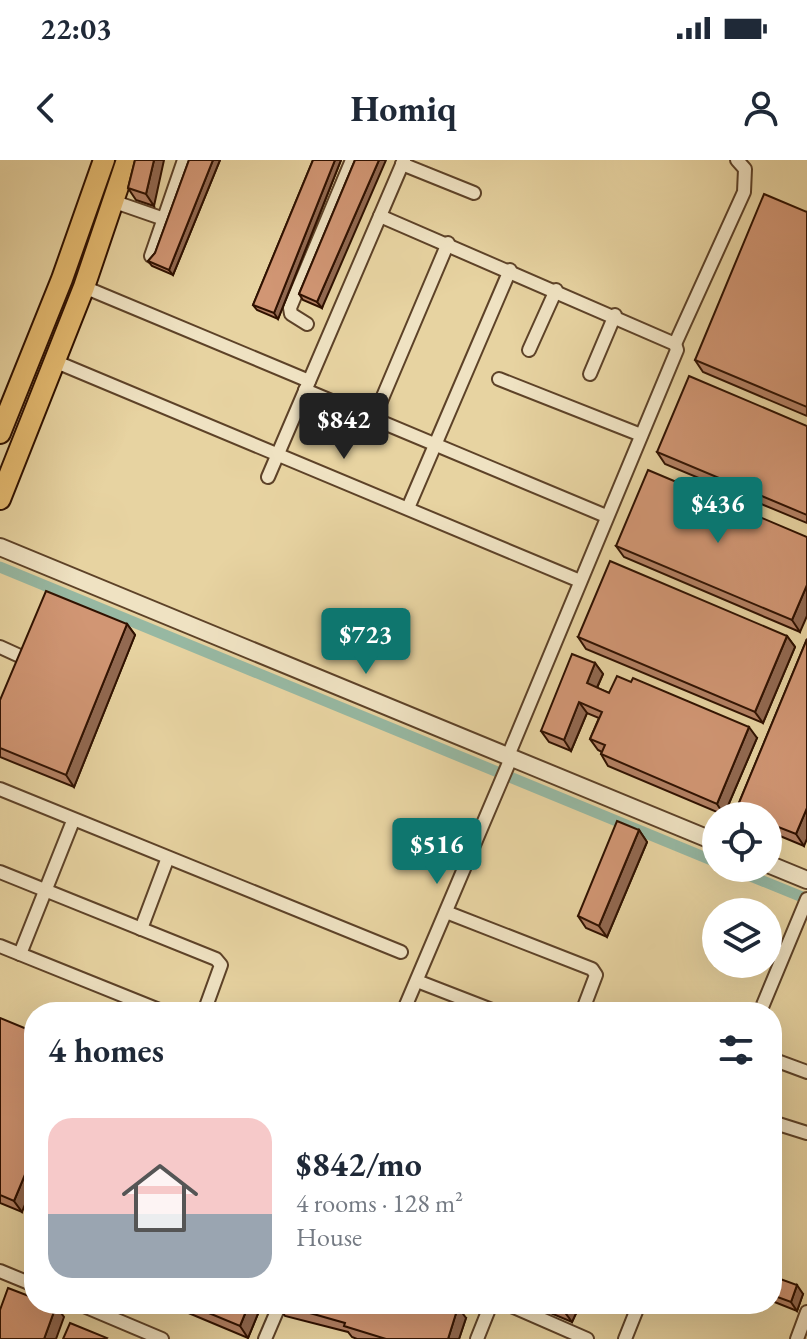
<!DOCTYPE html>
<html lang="en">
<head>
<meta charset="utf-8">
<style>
	:root { --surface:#fff; --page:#f2f2f3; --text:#1f2937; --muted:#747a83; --accent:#0f766e }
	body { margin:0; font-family:"EB Garamond",serif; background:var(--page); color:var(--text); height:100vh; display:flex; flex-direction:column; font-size:30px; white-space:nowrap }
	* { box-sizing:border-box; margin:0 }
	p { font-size:26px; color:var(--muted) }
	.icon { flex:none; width:44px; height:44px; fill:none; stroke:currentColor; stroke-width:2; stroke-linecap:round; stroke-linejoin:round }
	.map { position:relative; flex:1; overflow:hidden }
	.drawer { position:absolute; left:24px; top:842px; width:758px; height:312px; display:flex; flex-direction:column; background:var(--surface); border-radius:32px; box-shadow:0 8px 32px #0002 }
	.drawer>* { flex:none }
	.tools { position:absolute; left:702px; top:642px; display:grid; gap:16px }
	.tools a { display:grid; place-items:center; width:80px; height:80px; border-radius:50%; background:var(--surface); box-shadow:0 8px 32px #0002; font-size:40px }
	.price { position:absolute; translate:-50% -68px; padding:0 18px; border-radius:8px; background:var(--accent); color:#fff; font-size:26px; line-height:52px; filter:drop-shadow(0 2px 4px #0008) }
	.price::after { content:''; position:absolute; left:50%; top:48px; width:24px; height:18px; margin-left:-12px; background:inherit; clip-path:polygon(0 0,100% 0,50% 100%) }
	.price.on { background:#222; color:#fff }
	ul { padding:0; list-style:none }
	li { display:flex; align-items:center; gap:24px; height:200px; padding:0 24px }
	li span { display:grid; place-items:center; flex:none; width:224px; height:160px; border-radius:24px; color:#555 }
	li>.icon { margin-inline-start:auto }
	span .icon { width:96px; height:96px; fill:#fffc; stroke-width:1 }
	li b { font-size:34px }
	h2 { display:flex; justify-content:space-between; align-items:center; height:96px; padding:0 24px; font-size:34px }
	.status { display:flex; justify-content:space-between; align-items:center; height:56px; padding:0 40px; background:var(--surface); direction:ltr }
	.status svg { height:22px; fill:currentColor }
	header { display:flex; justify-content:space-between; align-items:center; height:104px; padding:0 24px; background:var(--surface); font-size:36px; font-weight:700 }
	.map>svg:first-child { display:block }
</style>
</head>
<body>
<div class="status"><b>22:03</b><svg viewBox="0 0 49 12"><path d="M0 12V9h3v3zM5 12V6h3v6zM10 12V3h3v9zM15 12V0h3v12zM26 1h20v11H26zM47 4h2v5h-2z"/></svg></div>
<header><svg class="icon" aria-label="back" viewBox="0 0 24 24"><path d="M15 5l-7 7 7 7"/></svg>Homiq<svg class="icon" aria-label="person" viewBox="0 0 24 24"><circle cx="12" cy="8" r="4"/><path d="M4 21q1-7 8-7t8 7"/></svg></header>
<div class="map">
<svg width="807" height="1179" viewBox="0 0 807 1179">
	<rect width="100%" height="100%" fill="#e7d3a1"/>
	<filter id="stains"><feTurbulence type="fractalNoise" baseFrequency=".0025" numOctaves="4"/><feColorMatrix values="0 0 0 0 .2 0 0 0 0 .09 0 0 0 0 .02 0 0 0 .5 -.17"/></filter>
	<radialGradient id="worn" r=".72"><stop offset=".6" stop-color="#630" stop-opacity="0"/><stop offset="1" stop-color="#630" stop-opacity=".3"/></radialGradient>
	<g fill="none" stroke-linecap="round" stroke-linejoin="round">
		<g stroke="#97b8a2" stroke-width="11">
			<path d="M 0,407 L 716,702"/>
			<path d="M 731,708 L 807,739"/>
		</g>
		<defs>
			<g id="minor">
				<path d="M 402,4 L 474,33"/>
				<path d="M 115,42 L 164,59"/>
				<path d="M 380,56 L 675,184 L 677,190 L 508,596"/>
				<path d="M 151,96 L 184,0"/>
				<path d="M 84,127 L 309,221"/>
				<path d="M 307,164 L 291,154 L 290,148 L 352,0"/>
				<path d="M 675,184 L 744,32 L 745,9 L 737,0"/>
				<path d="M 529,190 L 556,130"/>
				<path d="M 54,201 L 580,421"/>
				<path d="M 590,214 L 615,155"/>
				<path d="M 499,219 L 641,275"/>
				<path d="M 305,230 L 606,356"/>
				<path d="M 373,260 L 448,83"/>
				<path d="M 268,317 L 404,0"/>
				<path d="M 408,348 L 510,110"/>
				<path d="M 0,487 L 22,497"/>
				<path d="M 0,629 L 401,792"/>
				<path d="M 0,712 L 216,799 L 221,805 L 204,852"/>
				<path d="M 446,752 L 592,809 L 596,815 L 582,852"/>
				<path d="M 141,769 L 167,700"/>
				<path d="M 0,786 L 164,852"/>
				<path d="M 20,794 L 73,661"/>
				<path d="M 417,821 L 497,852"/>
				<path d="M 403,852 L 511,598"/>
				<path d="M 760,852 L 807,739"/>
				<path d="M 772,899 L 807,912"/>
				<path d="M 772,962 L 807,973"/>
				<path d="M 0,1111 L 34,1125"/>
				<path d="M 79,1144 L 162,1179"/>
				<path d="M 507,1144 L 587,1179"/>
				<path d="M 265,1179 L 280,1144"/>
				<path d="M 477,1179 L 491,1144"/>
				<path d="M 625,1179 L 639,1144"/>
				<path d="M 797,1179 L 807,1152"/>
			</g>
			<g id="tertiary">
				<path d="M 0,387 L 716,682"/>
				<path d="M 768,704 L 807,720"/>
			</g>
			<g id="primary">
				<path d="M 0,273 L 62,119 L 104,0"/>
				<path d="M 0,339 L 84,127 L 127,0"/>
			</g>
		</defs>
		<use href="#minor" stroke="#5d4228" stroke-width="16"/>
		<use href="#tertiary" stroke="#5d4228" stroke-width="20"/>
		<use href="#primary" stroke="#2f1100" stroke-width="24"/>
		<use href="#minor" stroke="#efe2c2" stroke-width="12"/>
		<use href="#tertiary" stroke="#efe2c2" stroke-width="16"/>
		<use href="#primary" stroke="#e4ba70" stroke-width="20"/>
	</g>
	<g fill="#b48164" stroke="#2f1100" stroke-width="2">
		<path d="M 135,0 L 154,46 L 136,40 L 128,28 Z"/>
		<path d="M 189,0 L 220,0 L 173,115 L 152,106 L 148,101 L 155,93 Z"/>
		<path d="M 313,0 L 341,0 L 278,159 L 257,150 L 253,145 Z"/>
		<path d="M 355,0 L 322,148 L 303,140 L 299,134 Z"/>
		<path d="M 807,52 L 807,256 L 703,212 L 695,200 Z"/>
		<path d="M 807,266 L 807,363 L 665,304 L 657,292 Z"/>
		<path d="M 807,377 L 800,472 L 624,397 L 616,386 Z"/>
		<path d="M 127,464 L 135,475 L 74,627 L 0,597 L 0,540 Z"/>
		<path d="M 787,476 L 795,487 L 763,563 L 586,489 L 578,477 Z"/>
		<path d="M 807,479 L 804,686 L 768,671 L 768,656 L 741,656 L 736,650 Z"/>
		<path d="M 595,503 L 603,514 L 597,528 L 609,533 L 757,578 L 724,655 L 608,606 L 601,594 L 602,592 L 598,590 L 590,579 L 599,558 L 587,553 L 571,591 L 549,582 L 541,571 Z"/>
		<path d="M 639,670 L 647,682 L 607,777 L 586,768 L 578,756 Z"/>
		<path d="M 0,858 L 22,1052 L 0,1043 Z"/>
		<path d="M 772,1116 L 803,1134 L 797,1151 L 772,1141 Z"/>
		<path d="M 167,1144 L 262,1144 L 248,1178 Z"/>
		<path d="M 529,1144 L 579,1144 L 580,1145 L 572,1162 Z"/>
		<path d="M 278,1145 L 466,1158 L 459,1179 L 357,1179 L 352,1177 L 348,1172 L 285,1156 Z"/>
	</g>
	<g fill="#926951" stroke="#2f1100" stroke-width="2">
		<path d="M 154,0 L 164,0 L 154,46 L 146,34 Z"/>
		<path d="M 213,0 L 220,0 L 173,115 L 169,110 Z"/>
		<path d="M 335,0 L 341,0 L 278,159 L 274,153 Z"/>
		<path d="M 379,0 L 386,0 L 322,148 L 317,142 Z"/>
		<path d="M 807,425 L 807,456 L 800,472 L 792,460 Z"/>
		<path d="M 127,464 L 135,475 L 74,627 L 66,615 Z"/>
		<path d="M 787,476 L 795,487 L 763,563 L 755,552 Z"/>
		<path d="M 595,503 L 603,514 L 594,534 L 587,523 Z"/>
		<path d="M 579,542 L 587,553 L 571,591 L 564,580 Z"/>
		<path d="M 749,567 L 757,578 L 724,655 L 717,644 Z"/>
		<path d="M 807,648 L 807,679 L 804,686 L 796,674 Z"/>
		<path d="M 639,670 L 647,682 L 607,777 L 599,766 Z"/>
		<path d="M 34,993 L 34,1023 L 22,1052 L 14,1041 Z"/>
		<path d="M 797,1125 L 803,1134 L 797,1151 L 791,1142 Z"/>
		<path d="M 249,1144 L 262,1144 L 248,1178 L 240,1166 Z"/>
		<path d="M 567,1144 L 580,1145 L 572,1162 L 564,1151 Z"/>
		<path d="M 56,1146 L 64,1157 L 56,1179 L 44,1179 Z"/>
		<path d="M 458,1147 L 466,1158 L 459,1179 L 448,1179 Z"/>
	</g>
	<g fill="#d19674" stroke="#2f1100" stroke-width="2">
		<path d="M 135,0 L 154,0 L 146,34 L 128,28 Z"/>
		<path d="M 189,0 L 213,0 L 169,110 L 148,101 L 155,93 Z"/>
		<path d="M 313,0 L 335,0 L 274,153 L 253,145 Z"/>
		<path d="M 355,0 L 379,0 L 317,142 L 299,134 Z"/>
		<path d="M 764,34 L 807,52 L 807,247 L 695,200 Z"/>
		<path d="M 689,216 L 807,266 L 807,355 L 657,292 Z"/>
		<path d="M 648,310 L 807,377 L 807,425 L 792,460 L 616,386 Z"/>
		<path d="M 610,401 L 787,476 L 755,552 L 578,477 Z"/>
		<path d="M 46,431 L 127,464 L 66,615 L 0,588 L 0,540 Z"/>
		<path d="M 807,479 L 807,648 L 796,674 L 768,663 L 768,656 L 751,656 L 736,650 Z"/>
		<path d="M 572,494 L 595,503 L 587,523 L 609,533 L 617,516 L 631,522 L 633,518 L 749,567 L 717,644 L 601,594 L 605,585 L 590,579 L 602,552 L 579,542 L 564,580 L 541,571 Z"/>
		<path d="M 617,661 L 639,670 L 599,766 L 578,756 Z"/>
		<path d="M 0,858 L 34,872 L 34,993 L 14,1041 L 0,1035 Z"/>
		<path d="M 772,1116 L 797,1125 L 791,1142 L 772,1135 Z"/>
		<path d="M 8,1128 L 34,1138 L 34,1144 L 51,1144 L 56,1146 L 44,1179 L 0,1179 L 0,1150 Z"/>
		<path d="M 187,1144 L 249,1144 L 240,1166 Z"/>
		<path d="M 278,1144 L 449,1144 L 458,1147 L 448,1179 L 386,1179 L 344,1166 L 345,1163 Z"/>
		<path d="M 547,1144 L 567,1144 L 564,1151 Z"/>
		<path d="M 70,1163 L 107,1178 L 106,1179 L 63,1179 Z"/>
	</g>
	<rect width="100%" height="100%" filter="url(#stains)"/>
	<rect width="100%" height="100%" fill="url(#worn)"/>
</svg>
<div class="tools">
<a><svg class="icon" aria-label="locate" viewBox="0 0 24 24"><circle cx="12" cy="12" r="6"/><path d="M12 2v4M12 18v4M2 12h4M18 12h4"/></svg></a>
<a><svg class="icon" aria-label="layers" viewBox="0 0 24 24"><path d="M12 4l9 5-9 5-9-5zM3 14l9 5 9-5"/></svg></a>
</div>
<b class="price on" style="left:344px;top:301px">$842</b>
<b class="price" style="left:718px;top:385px">$436</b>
<b class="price" style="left:366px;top:516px">$723</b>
<b class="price" style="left:437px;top:726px">$516</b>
<section class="drawer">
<h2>4 homes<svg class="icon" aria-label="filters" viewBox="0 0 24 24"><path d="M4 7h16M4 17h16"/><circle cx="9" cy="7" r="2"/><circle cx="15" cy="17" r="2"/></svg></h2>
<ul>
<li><span style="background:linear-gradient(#f6c9c9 60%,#9aa5b1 0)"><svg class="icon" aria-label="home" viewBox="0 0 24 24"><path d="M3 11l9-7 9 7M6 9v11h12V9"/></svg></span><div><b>$842/mo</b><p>4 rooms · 128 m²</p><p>House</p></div></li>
</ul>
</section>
</div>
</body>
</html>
